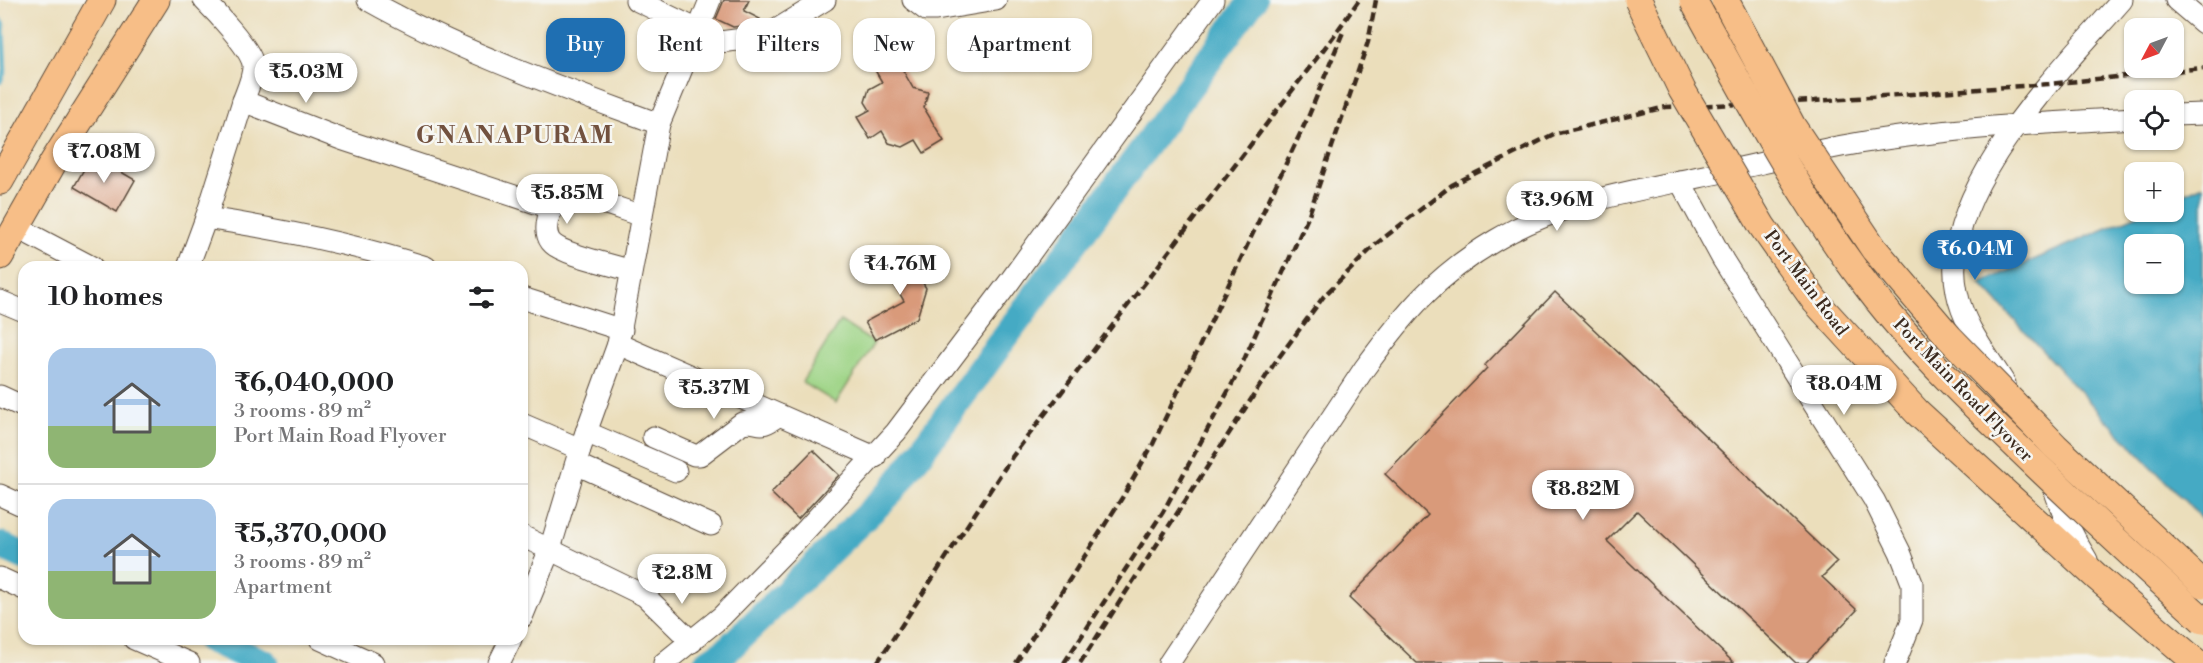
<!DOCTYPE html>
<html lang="en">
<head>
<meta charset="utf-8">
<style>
	:root { --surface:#fff; --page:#f6f6f6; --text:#202124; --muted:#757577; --line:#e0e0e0; --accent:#1f6fb2 }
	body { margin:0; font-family:"Libre Bodoni",serif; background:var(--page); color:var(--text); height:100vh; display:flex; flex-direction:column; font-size:22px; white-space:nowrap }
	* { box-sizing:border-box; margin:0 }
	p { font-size:20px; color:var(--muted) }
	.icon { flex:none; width:33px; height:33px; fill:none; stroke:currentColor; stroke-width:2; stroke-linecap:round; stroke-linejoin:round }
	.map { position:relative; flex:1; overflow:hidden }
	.sheet { position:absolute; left:18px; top:261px; width:510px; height:384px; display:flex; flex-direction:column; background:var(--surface); border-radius:18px; box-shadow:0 2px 4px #0004 }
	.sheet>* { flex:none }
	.hud { position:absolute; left:546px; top:18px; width:570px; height:54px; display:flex; gap:12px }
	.needle { width:39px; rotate:229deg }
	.controls { position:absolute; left:2124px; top:18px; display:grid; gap:12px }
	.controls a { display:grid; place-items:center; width:60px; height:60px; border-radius:12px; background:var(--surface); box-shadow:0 2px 4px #0004; font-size:30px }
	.price { position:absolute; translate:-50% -51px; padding:0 14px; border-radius:21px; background:#fff; color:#222; font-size:20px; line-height:39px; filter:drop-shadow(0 2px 3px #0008) }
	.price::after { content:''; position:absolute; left:50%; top:36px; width:18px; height:14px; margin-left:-9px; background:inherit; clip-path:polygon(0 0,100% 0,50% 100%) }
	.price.on { background:var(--accent); color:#fff }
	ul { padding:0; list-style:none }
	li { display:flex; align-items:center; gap:18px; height:150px; padding:0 30px }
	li+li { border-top:2px solid var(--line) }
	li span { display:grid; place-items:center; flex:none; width:168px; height:120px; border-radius:18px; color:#555 }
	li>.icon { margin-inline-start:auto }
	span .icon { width:72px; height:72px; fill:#fffc; stroke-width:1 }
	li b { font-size:26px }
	h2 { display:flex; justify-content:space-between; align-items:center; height:72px; padding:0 30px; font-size:26px }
	.chip { padding:0 21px; border-radius:18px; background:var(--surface); box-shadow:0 2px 4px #0004; font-size:21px; line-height:54px }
	.chip.on { background:var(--accent); color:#fff }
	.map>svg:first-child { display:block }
</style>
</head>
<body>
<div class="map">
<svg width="2203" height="663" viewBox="0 0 2203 663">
	<rect width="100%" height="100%" fill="#f6f6f2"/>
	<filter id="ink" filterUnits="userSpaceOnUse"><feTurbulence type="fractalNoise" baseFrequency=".0167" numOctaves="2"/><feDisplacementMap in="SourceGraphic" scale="12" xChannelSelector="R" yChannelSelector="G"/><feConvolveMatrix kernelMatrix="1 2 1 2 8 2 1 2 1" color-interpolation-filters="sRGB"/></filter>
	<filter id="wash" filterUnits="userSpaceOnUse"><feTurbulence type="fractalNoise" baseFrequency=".008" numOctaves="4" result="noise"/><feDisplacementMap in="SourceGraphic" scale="24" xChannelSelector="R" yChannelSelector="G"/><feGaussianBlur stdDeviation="1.35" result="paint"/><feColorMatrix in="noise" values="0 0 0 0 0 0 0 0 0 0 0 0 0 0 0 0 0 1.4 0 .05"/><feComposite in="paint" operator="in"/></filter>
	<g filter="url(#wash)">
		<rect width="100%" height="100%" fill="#ebdebb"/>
		<path fill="#9ed486" stroke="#6c7f52" stroke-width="1.5" d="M 840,321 L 874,343 L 836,403 L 802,382 Z"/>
		<path fill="#45aac4" stroke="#406a71" stroke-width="1.5" fill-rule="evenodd" d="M 2203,185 L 2203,520 L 2095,408 L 1980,283 L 2144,212 L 2174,212 L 2174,198 ZM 2134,244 L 2174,244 L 2174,284 L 2134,284 Z"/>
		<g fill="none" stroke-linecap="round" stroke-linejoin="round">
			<path stroke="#45aac4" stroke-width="4.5" d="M 0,19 L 3,25 L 5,71 L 0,82"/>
			<g stroke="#45aac4" stroke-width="28">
				<path d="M 0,545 L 24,556"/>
				<path d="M 209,639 L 265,663"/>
				<path d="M 707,663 L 727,650 L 891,492 L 1253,0"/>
			</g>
		</g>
		<g id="blocks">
			<g fill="#d99a7a">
				<path d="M 724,0 L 749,0 L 744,11 L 760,19 L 757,24 L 733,27 L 716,19 Z"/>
				<path d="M 893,53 L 913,88 L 928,92 L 924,108 L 944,141 L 924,153 L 916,140 L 903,147 L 889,143 L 882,131 L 870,139 L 857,117 L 870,110 L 865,102 L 869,89 L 882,82 L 872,65 Z"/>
				<path d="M 92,155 L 135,180 L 117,212 L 74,187 Z"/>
				<path d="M 903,249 L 926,288 L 917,318 L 875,340 L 865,322 L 904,301 L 881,262 Z"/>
				<path d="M 1555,292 L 1837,562 L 1822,577 L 1857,610 L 1806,663 L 1796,663 L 1637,511 L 1607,541 L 1734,663 L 1417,663 L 1349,598 L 1428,515 L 1385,474 L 1487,368 L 1485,365 Z"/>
				<path d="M 813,450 L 839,475 L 798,519 L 771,493 Z"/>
			</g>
		</g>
	</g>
	<g filter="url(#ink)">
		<use href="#blocks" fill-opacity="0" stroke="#554536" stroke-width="1.5"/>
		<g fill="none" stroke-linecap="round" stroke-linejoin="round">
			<defs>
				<g id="minor">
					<path d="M 204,0 C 216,12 250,48 253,64 C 254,76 247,90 243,101"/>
					<path d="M 368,0 C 460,52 560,87 659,124 L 618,344 L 580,449 L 550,549 L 522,617"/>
					<path d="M 636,0 L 698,30 L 659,124"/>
					<path d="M 913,0 L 926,10 L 936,10 L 996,0"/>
					<path d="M 2176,0 L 2203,23"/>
					<path d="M 698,30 L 710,0"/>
					<path d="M 720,42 L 759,37 L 776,30 L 825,0"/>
					<path d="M 2174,115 L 2203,114"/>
					<path d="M 1680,181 L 1723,260 L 1874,500 L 1900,552 L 1912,583 L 1912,620 L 1895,663"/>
					<path d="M 206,218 C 280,229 354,244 426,267"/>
					<path d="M 16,227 L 92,267"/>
					<path d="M 188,267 L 206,218 L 243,101 L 341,139 L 551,208"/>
					<path d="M 631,271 C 614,265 565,255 553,244 C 546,238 546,227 548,219 C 558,187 579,194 603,203 C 616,207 629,212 642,216"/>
					<path d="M 522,298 L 622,330"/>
					<path d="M 0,301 L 24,311"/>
					<path d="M 618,344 L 875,457"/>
					<path d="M 2005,384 C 1988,356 1963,325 1957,292 C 1936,193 2063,68 2122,0"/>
					<path d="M 0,396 L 24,407"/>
					<path d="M 522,424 L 580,449"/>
					<path d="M 586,432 L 676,471"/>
					<path d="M 653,437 L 694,455 L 700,455 L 742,423 C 763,419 756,432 779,415"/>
					<path d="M 576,464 L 711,525"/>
					<path d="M 2051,479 C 2060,509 2071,534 2087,560"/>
					<path d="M 0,495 L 24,506"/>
					<path d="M 522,536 L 645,596 L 692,642"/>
					<path d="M 0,578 L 24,589"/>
					<path d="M 134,639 L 189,663"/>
					<path d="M 320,639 L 373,663"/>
					<path d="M 499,663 L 511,639"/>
					<path d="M 664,663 L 721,617 L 805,531 L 896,432 L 1010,281 L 1213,0"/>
					<path d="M 1169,663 L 1364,369 C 1405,313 1435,276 1496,240 C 1557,203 1630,192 1699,177 C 1752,166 1805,152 1859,143 C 1950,128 2042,123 2134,118"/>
				</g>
				<g id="major">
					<path d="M 0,181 L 102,0"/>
					<path d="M 0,256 L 54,161 L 156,0"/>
					<path d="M 1955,447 L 2098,578 L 2197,663"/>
				</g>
			</defs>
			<use href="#minor" stroke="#554536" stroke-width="23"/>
			<use href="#major" stroke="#554536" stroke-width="29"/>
			<use href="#minor" stroke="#fff" stroke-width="21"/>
			<use href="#major" stroke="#f7be87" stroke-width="27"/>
			<g stroke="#3b2a1e" stroke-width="4.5" stroke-dasharray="9 4.5" stroke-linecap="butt">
				<path d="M 877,663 L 1012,457 L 1333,37 L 1359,0"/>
				<path d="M 1016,663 L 1122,498 L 1153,444 L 1309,115 L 1343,32"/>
				<path d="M 1064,663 L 1163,512 L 1238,373 L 1308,217 L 1368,42 L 1376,0"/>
				<path d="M 1080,663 L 1274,364 L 1324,296 L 1376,244 L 1452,185 L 1554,134 L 1666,107 L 1815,101 L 2049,84 L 2203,68"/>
			</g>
			<defs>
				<g id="major-bridge">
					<path d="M 1638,0 L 1682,90 L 1762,226 L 1815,301 L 1917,412 L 1955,447"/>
					<path d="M 1693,0 C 1749,102 1804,206 1876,298 C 1915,348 1961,393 2007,437 C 2071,499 2137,560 2203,620"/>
					<path d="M 1725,0 L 1792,126 L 1874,249 L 1949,337 L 2055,446 L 2203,584"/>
				</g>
			</defs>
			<use href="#major-bridge" stroke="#554536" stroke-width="29" stroke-linecap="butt"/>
			<use href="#major-bridge" stroke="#f7be87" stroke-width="27"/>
		</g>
	</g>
	<g text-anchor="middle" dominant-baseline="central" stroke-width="5" stroke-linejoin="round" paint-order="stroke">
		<g font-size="18" fill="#3b2a1e" stroke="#f6f6f2">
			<text transform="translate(1806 283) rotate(53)">Port Main Road</text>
			<text transform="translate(1963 390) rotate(46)">Port Main Road Flyover</text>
		</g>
		<g font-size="24" font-weight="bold" letter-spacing="1.5" fill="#72513e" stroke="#f6f6f2">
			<text x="515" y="136">GNANAPURAM</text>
		</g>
	</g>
</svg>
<div class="controls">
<a><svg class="needle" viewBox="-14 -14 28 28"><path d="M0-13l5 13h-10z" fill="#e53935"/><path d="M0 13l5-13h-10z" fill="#757577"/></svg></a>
<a><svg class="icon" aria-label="locate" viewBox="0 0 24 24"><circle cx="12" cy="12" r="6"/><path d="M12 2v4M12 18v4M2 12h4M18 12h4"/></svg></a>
<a>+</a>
<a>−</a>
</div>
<b class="price" style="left:306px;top:104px">₹5.03M</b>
<b class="price" style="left:104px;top:184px">₹7.08M</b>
<b class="price" style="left:567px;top:225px">₹5.85M</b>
<b class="price" style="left:1557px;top:232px">₹3.96M</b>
<b class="price on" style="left:1975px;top:281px">₹6.04M</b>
<b class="price" style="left:900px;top:296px">₹4.76M</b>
<b class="price" style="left:1844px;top:416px">₹8.04M</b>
<b class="price" style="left:714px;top:420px">₹5.37M</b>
<b class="price" style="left:1583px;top:521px">₹8.82M</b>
<b class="price" style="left:682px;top:605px">₹2.8M</b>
<div class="hud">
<a class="chip on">Buy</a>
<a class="chip">Rent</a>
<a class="chip">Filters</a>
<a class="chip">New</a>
<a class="chip">Apartment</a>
</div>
<section class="sheet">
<h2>10 homes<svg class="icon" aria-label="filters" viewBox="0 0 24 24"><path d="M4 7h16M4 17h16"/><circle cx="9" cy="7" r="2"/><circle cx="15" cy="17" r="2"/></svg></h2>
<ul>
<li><span style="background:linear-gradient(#a9c7e8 65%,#8fb573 0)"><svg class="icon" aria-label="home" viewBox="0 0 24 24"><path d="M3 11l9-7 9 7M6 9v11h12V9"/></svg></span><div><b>₹6,040,000</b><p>3 rooms · 89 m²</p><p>Port Main Road Flyover</p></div></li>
<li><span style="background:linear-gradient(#a9c7e8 60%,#8fb573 0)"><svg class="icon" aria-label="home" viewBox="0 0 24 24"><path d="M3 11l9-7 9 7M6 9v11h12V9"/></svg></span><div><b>₹5,370,000</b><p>3 rooms · 89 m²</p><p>Apartment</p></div></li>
</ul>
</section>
</div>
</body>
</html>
